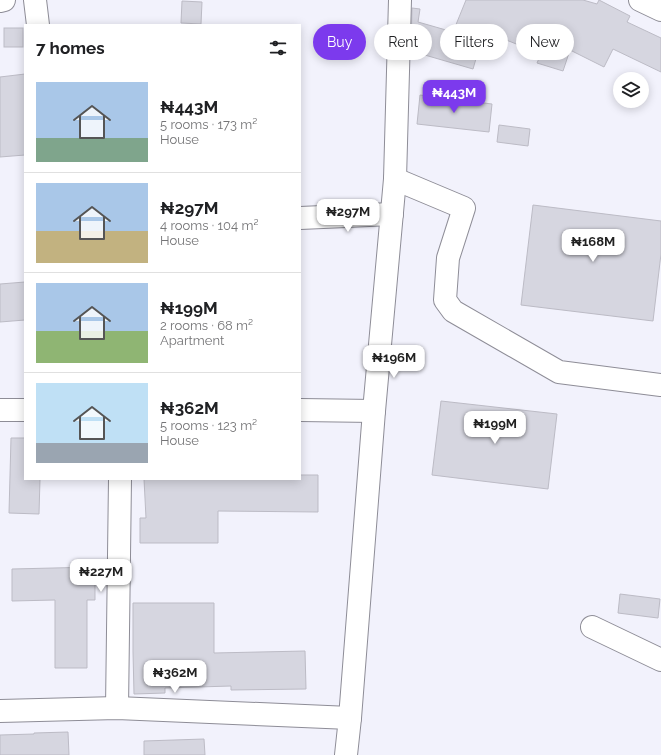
<!DOCTYPE html>
<html lang="en">
<head>
<meta charset="utf-8">
<style>
	:root { --surface:#fff; --page:#f2f2f2; --text:#202124; --muted:#757577; --line:#e0e0e0; --accent:#7c3aed }
	body { margin:0; font-family:Raleway,sans-serif; background:var(--page); color:var(--text); height:100vh; display:flex; flex-direction:column; font-size:15px; white-space:nowrap }
	* { box-sizing:border-box; margin:0 }
	p { font-size:13px; color:var(--muted) }
	.icon { flex:none; width:22px; height:22px; fill:none; stroke:currentColor; stroke-width:2; stroke-linecap:round; stroke-linejoin:round }
	.map { position:relative; flex:1; overflow:hidden }
	.panel { position:absolute; left:24px; top:24px; width:277px; height:456px; display:flex; flex-direction:column; background:var(--surface); border-radius:0px; box-shadow:0 2px 10px #0003 }
	.panel>* { flex:none }
	.top-card { position:absolute; left:313px; top:24px; width:288px; height:36px; display:flex; gap:8px }
	.controls { position:absolute; left:613px; top:72px; display:grid; gap:8px }
	.controls a { display:grid; place-items:center; width:36px; height:36px; border-radius:50%; background:var(--surface); box-shadow:0 2px 10px #0003; font-size:20px }
	.price { position:absolute; translate:-50% -34px; padding:0 9px; border-radius:8px; background:#fff; color:#222; font-size:13px; line-height:26px; filter:drop-shadow(0 1px 2px #0008) }
	.price::after { content:''; position:absolute; left:50%; top:24px; width:12px; height:9px; margin-left:-6px; background:inherit; clip-path:polygon(0 0,100% 0,50% 100%) }
	.price.current { background:var(--accent); color:#fff }
	ul { padding:0; list-style:none }
	li { display:flex; align-items:center; gap:12px; height:100px; padding:0 12px }
	li+li { border-top:1px solid var(--line) }
	li span { display:grid; place-items:center; flex:none; width:112px; height:80px; border-radius:0px; color:#555 }
	li>.icon { margin-inline-start:auto }
	span .icon { width:48px; height:48px; fill:#fffc; stroke-width:1 }
	li b { font-size:17px }
	h2 { display:flex; justify-content:space-between; align-items:center; height:48px; padding:0 12px; font-size:17px }
	.tag { padding:0 14px; border-radius:18px; background:var(--surface); box-shadow:0 2px 10px #0003; font-size:14px; line-height:36px }
	.tag.current { background:var(--accent); color:#fff }
	.map>svg:first-child { display:block }
</style>
</head>
<body>
<div class="map">
<svg width="661" height="755" viewBox="0 0 661 755">
	<rect width="100%" height="100%" fill="#f2f2fc"/>
	<g fill="#d6d6e0" stroke="#bcbbc5">
		<path d="M 466,0 L 583,0 L 597,4 L 599,0 L 630,16 L 627,22 L 661,38 L 661,72 L 613,49 L 604,67 L 570,50 L 563,71 L 537,63 L 541,54 L 484,31 L 473,69 L 411,51 L 412,8 L 420,9 L 418,22 L 453,32 Z"/>
		<path d="M 182,1 L 202,2 L 201,24 L 181,23 Z"/>
		<rect x="4" y="28" width="19" height="19"/>
		<path d="M 25,74 L 25,155 L 0,157 L 0,77 Z"/>
		<path d="M 420,95 L 492,104 L 489,132 L 417,124 Z"/>
		<path d="M 499,125 L 530,129 L 528,146 L 497,142 Z"/>
		<path d="M 533,205 L 661,221 L 661,254 L 653,321 L 521,305 Z"/>
		<path d="M 25,282 L 25,320 L 0,322 L 0,284 Z"/>
		<path d="M 441,401 L 557,414 L 548,489 L 432,475 Z"/>
		<path d="M 11,438 L 25,438 L 25,479 L 40,479 L 39,514 L 9,513 Z"/>
		<path d="M 300,475 L 318,475 L 318,512 L 218,511 L 218,543 L 140,543 L 140,518 L 146,518 L 144,479 L 300,479 Z"/>
		<path d="M 95,567 L 95,600 L 87,600 L 87,668 L 55,668 L 55,600 L 12,601 L 12,569 Z"/>
		<path d="M 620,594 L 660,599 L 658,618 L 618,613 Z"/>
		<path d="M 133,603 L 214,603 L 214,653 L 305,651 L 306,689 L 231,690 L 231,686 L 165,688 L 165,693 L 134,694 L 133,652 Z"/>
		<path d="M 68,732 L 69,755 L 0,755 L 0,735 L 34,734 L 34,733 Z"/>
		<path d="M 204,739 L 205,755 L 144,755 L 144,741 Z"/>
	</g>
	<g fill="none" stroke-linecap="round" stroke-linejoin="round">
		<defs>
			<g id="minor">
				<path d="M 35,0 L 38,25"/>
				<path d="M 640,0 L 661,10"/>
				<path d="M 0,1 L 4,0"/>
				<path d="M 395,179 L 464,208 L 448,258 L 445,300 L 453,311 L 559,372 L 661,385"/>
				<path d="M 300,218 L 392,214"/>
				<path d="M 0,410 L 25,410"/>
				<path d="M 300,410 L 374,411"/>
				<path d="M 592,627 L 661,660"/>
				<path d="M 117,708 L 120,479"/>
				<path d="M 0,711 L 117,708 L 350,718"/>
				<path d="M 346,755 L 350,718 L 374,411 L 395,179 L 400,0"/>
			</g>
		</defs>
		<use href="#minor" stroke="#8e8d97" stroke-width="24"/>
		<use href="#minor" stroke="#fff" stroke-width="22"/>
	</g>
</svg>
<div class="controls">
<a><svg class="icon" aria-label="layers" viewBox="0 0 24 24"><path d="M12 4l9 5-9 5-9-5zM3 14l9 5 9-5"/></svg></a>
</div>
<b class="price current" style="left:454px;top:114px">₦443M</b>
<b class="price" style="left:348px;top:233px">₦297M</b>
<b class="price" style="left:593px;top:263px">₦168M</b>
<b class="price" style="left:394px;top:379px">₦196M</b>
<b class="price" style="left:495px;top:445px">₦199M</b>
<b class="price" style="left:101px;top:593px">₦227M</b>
<b class="price" style="left:175px;top:694px">₦362M</b>
<div class="top-card">
<a class="tag current">Buy</a>
<a class="tag">Rent</a>
<a class="tag">Filters</a>
<a class="tag">New</a>
</div>
<section class="panel">
<h2>7 homes<svg class="icon" aria-label="filters" viewBox="0 0 24 24"><path d="M4 7h16M4 17h16"/><circle cx="9" cy="7" r="2"/><circle cx="15" cy="17" r="2"/></svg></h2>
<ul>
<li><span style="background:linear-gradient(#a9c7e8 70%,#7fa58c 0)"><svg class="icon" aria-label="home" viewBox="0 0 24 24"><path d="M3 11l9-7 9 7M6 9v11h12V9"/></svg></span><div><b>₦443M</b><p>5 rooms · 173 m²</p><p>House</p></div></li>
<li><span style="background:linear-gradient(#a9c7e8 60%,#c2b280 0)"><svg class="icon" aria-label="home" viewBox="0 0 24 24"><path d="M3 11l9-7 9 7M6 9v11h12V9"/></svg></span><div><b>₦297M</b><p>4 rooms · 104 m²</p><p>House</p></div></li>
<li><span style="background:linear-gradient(#a9c7e8 60%,#8fb573 0)"><svg class="icon" aria-label="home" viewBox="0 0 24 24"><path d="M3 11l9-7 9 7M6 9v11h12V9"/></svg></span><div><b>₦199M</b><p>2 rooms · 68 m²</p><p>Apartment</p></div></li>
<li><span style="background:linear-gradient(#bfe0f5 75%,#9aa5b1 0)"><svg class="icon" aria-label="home" viewBox="0 0 24 24"><path d="M3 11l9-7 9 7M6 9v11h12V9"/></svg></span><div><b>₦362M</b><p>5 rooms · 123 m²</p><p>House</p></div></li>
</ul>
</section>
</div>
</body>
</html>
